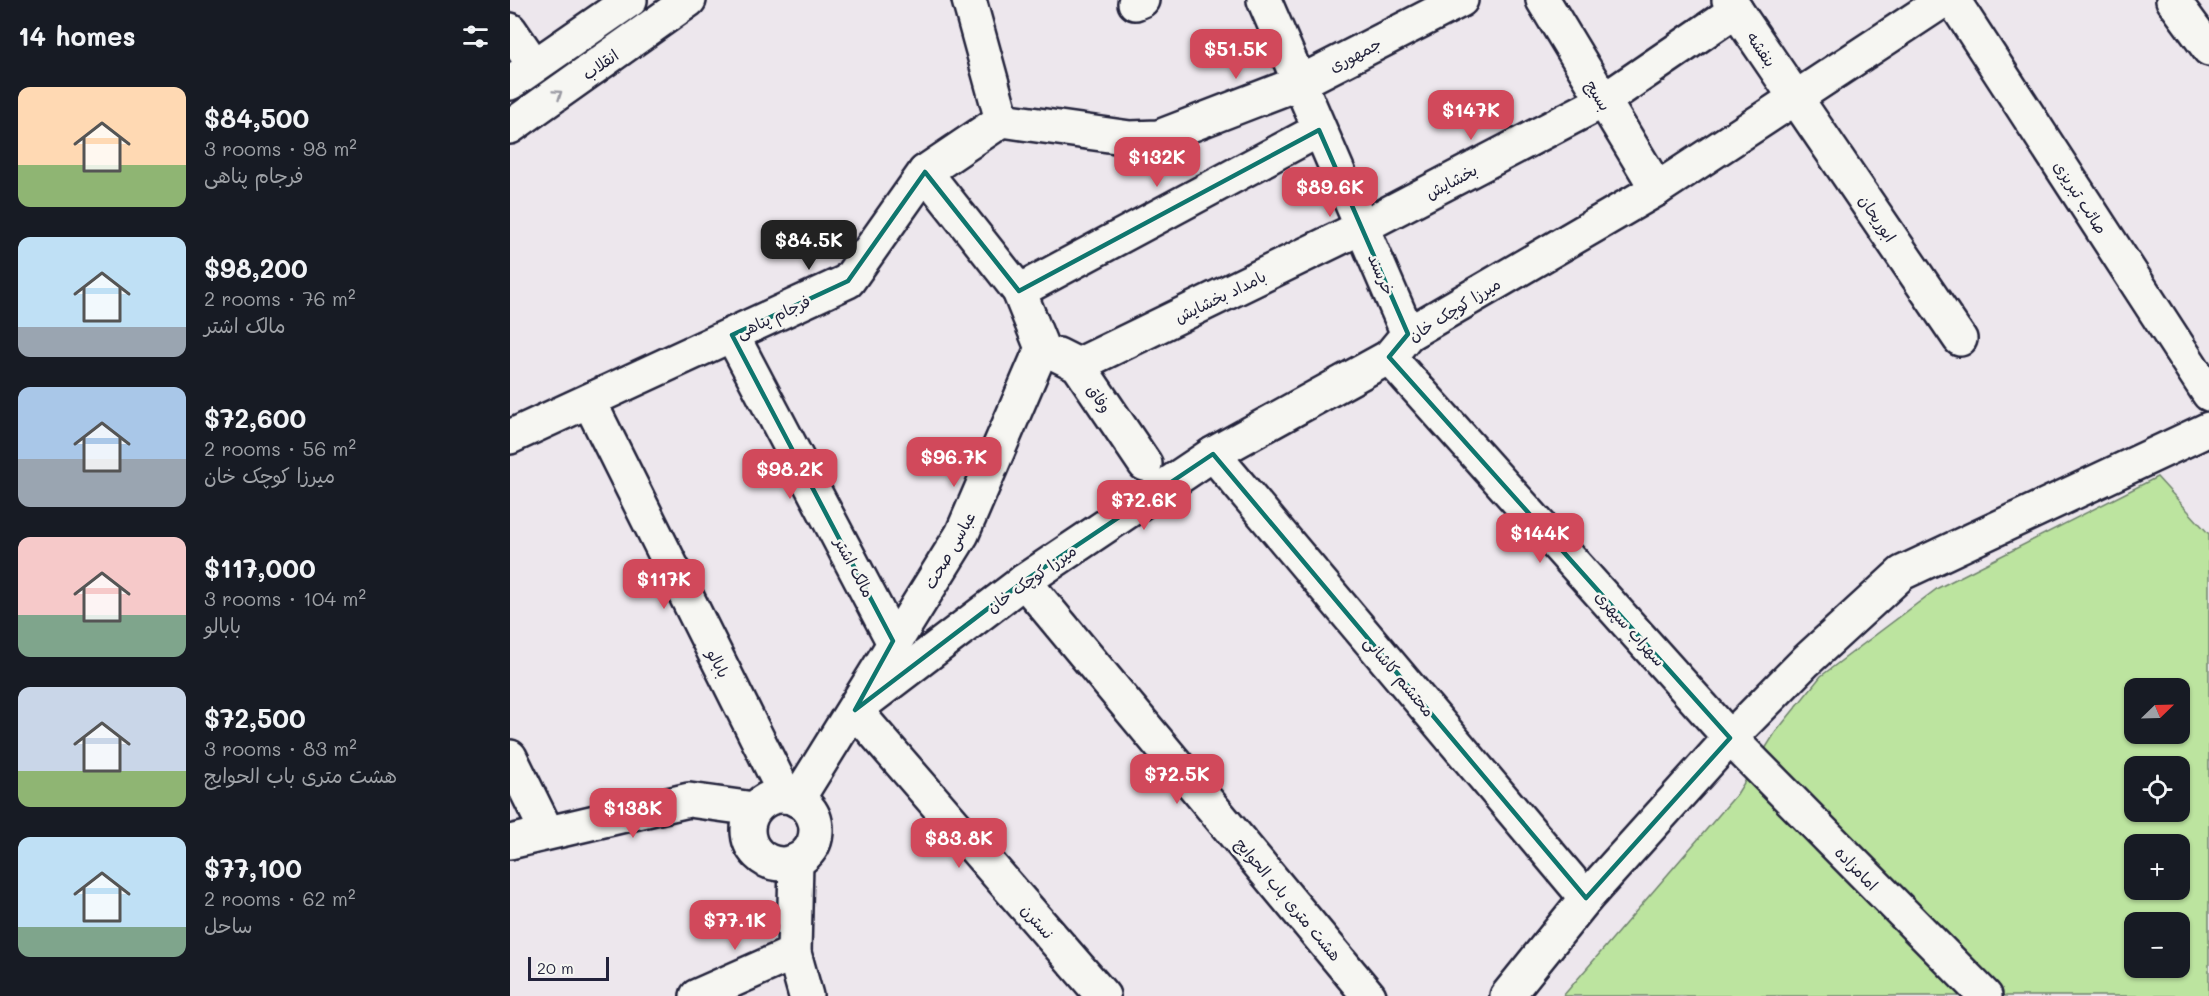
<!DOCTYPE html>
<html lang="en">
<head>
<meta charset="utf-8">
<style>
	:root { --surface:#171b24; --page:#20242c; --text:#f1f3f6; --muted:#9ea1a6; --accent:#d1495b }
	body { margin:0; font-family:Mali,"Playpen Sans Arabic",sans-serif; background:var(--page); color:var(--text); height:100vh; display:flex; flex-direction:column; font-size:22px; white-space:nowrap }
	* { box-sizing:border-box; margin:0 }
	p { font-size:20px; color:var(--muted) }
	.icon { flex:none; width:33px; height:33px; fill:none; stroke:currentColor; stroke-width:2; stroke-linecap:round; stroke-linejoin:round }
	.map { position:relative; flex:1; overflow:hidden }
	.panel { display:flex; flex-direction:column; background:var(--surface); width:510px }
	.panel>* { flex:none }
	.needle { width:39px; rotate:67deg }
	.tools { position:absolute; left:1614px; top:678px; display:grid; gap:12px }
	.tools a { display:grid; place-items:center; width:66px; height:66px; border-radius:12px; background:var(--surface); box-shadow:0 2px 4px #0004; font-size:30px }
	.scale { position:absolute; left:18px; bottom:15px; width:81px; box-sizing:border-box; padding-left:6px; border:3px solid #22223b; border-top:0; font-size:16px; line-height:21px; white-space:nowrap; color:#22223b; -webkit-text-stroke:4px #f6f6f2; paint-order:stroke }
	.price { position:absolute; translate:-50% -51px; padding:0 14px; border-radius:12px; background:var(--accent); color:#fff; font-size:20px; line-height:39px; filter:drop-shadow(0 2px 3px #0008) }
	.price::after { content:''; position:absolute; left:50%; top:36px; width:18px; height:14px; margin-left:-9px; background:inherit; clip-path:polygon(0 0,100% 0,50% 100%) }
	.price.on { background:#222; color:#fff }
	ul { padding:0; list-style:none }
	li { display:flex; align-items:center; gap:18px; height:150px; padding:0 18px }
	li span { display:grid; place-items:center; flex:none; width:168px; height:120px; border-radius:12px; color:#555 }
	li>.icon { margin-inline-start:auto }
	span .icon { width:72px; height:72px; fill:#fffc; stroke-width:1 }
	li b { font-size:26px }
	h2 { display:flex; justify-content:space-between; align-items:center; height:72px; padding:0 18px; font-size:26px }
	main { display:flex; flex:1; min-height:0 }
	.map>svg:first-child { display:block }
</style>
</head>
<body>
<main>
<section class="panel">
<h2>14 homes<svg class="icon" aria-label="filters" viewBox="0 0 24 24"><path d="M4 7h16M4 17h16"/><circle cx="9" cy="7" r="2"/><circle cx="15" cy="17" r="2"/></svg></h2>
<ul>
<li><span style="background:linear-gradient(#ffd9b3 65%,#8fb573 0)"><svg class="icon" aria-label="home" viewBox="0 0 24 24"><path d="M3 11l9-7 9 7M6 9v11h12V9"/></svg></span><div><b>$84,500</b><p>3 rooms · 98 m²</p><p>فرجام پناهی</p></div></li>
<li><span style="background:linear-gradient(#bfe0f5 75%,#9aa5b1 0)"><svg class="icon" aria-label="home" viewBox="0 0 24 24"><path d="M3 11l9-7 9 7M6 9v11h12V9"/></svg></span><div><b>$98,200</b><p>2 rooms · 76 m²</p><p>مالک اشتر</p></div></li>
<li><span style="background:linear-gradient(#a9c7e8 60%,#9aa5b1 0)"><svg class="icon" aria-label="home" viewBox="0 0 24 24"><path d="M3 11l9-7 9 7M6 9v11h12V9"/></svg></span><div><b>$72,600</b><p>2 rooms · 56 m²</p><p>میرزا کوچک خان</p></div></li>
<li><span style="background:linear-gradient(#f6c9c9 65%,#7fa58c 0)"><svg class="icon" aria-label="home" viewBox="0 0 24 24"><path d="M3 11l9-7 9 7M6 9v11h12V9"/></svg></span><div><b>$117,000</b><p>3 rooms · 104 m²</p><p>بابالو</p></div></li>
<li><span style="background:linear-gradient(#c9d6e8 70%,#8fb573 0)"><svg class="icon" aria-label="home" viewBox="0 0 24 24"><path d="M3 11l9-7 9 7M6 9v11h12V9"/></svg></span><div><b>$72,500</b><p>3 rooms · 83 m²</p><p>هشت متری باب الحوایج</p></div></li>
<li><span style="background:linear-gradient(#bfe0f5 75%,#7fa58c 0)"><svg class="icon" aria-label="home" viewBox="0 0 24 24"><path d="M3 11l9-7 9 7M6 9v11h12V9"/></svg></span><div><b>$77,100</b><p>2 rooms · 62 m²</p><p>ساحل</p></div></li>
</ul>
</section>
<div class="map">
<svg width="1699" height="996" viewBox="0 0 1699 996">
	<rect width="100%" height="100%" fill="#ede7ed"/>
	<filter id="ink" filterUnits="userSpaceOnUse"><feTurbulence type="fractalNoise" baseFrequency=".0167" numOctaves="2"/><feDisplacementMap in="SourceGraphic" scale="12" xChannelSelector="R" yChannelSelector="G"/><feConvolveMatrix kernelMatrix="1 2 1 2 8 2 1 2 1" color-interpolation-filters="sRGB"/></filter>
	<g filter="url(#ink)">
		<path fill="#bce49f" stroke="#6f836d" stroke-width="1.5" fill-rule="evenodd" d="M 1647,477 L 1699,534 L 1699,996 L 1053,996 L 1227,794 L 1265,733 L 1311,676 L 1428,588 ZM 1624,688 L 1670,688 L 1670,734 L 1624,734 ZM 1624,766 L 1670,766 L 1670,812 L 1624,812 ZM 1624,844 L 1670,844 L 1670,890 L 1624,890 ZM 1624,922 L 1670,922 L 1670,968 L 1624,968 Z"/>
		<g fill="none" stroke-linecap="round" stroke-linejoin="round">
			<defs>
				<g id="street">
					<path d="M 754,0 L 898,334"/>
					<path d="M 1033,0 L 1147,189"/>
					<path d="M 1219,0 L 1450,339"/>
					<path d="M 1443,0 L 1699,394"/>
					<path d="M 1663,0 L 1699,49"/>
					<path d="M 625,3 L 632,0"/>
					<path d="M 0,30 L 24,65"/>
					<path d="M 0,83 L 120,0"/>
					<path d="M 492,120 L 620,138 L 649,137 L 789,83 L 951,0"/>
					<path d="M 0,127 L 179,0"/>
					<path d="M 509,291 L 809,130"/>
					<path d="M 222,335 L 383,641"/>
					<path d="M 548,355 L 568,365 L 635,464"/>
					<path d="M 879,357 L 1220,738 L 1475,996"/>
					<path d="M 568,365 L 852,227 L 1093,101 L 1226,10"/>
					<path d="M 79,401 L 276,796"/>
					<path d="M 0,437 L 338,281 L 415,172 L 492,120 L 459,0"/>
					<path d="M 703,454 L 1076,898"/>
					<path d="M 514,581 L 859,996"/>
					<path d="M 0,757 L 37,832"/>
					<circle cx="272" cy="830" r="34"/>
					<path d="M 287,800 L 452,534 L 532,348 L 509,291 L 415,172"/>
					<path d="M 0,842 L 179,800 L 244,809"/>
					<path d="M 286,861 L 284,953 L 296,996"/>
					<path d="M 187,996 L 284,953"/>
					<path d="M 593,996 L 345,710 L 514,581 L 703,454 L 879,357 L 898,334 L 1147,189 L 1434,0"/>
					<path d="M 997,996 L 1076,898 L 1220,738 L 1296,661 L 1392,573 L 1699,429"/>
				</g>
			</defs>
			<use href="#street" stroke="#22223b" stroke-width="38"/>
			<use href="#street" stroke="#f6f6f2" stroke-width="33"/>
		</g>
		<defs><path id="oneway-chevron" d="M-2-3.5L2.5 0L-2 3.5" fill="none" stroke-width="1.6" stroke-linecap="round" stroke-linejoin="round" transform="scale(1.5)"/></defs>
		<use stroke="#9797a0" href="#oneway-chevron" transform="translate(48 94) rotate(-34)"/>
	</g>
	<path fill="none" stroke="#0f766e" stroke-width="4.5" stroke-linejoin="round" d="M 809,130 L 898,334 L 879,357 L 1220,738 L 1076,898 L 703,454 L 514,581 L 345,710 L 383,641 L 222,335 L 338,281 L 415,172 L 509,291 Z"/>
	<g text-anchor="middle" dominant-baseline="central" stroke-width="5" stroke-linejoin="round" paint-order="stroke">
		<g font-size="16" fill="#22223b" stroke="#f6f6f2">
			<text transform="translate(1252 49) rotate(56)">بنفشه</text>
			<text transform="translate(845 54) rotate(-27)">جمهوری</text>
			<text transform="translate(90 64) rotate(-35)">انقلاب</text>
			<text transform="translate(1089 95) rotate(59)">بسیج</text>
			<text transform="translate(941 181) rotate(-28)">بخشایش</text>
			<text transform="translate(1571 197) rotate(57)">صائب تبریزی</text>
			<text transform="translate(1368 218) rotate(56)">ابوریحان</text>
			<text transform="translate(872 274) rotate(67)">خرسند</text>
			<text transform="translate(710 296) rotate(-26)">بامداد بخشایش</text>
			<text transform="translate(944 309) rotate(-32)">میرزا کوچک خان</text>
			<text transform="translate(263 316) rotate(-25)">فرجام پناهی</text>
			<text transform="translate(590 398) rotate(56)">وفاق</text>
			<text transform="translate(439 550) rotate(-60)">عباسی صحت</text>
			<text transform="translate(345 567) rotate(62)">مالک اشتر</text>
			<text transform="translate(521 578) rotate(-35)">میرزا کوچک خان</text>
			<text transform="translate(1121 628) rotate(48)">سهراب سپهری</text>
			<text transform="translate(209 663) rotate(63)">بابالو</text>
			<text transform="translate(890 676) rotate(50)">محتشم کاشانی</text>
			<text transform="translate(1347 868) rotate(46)">امامزاده</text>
			<text transform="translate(779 899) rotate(50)">هشت متری باب الحوایج</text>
			<text transform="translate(528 921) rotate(49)">نسترن</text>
		</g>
	</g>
</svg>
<div class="tools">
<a><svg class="needle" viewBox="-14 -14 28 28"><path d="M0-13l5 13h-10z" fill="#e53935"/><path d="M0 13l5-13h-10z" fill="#9ea1a6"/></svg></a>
<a><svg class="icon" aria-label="locate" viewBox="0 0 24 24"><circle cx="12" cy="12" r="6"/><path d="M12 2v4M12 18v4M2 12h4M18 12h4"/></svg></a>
<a>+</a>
<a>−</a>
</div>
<div class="scale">20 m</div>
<b class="price" style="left:726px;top:80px">$51.5K</b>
<b class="price" style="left:961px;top:141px">$147K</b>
<b class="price" style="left:647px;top:188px">$132K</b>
<b class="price" style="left:820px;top:218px">$89.6K</b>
<b class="price on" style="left:299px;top:271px">$84.5K</b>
<b class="price" style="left:444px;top:488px">$96.7K</b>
<b class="price" style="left:280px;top:500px">$98.2K</b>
<b class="price" style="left:634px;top:531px">$72.6K</b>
<b class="price" style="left:1030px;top:564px">$144K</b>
<b class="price" style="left:154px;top:610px">$117K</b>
<b class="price" style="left:667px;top:805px">$72.5K</b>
<b class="price" style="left:123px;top:839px">$138K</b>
<b class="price" style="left:449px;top:869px">$83.8K</b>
<b class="price" style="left:225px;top:951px">$77.1K</b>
</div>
</main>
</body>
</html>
